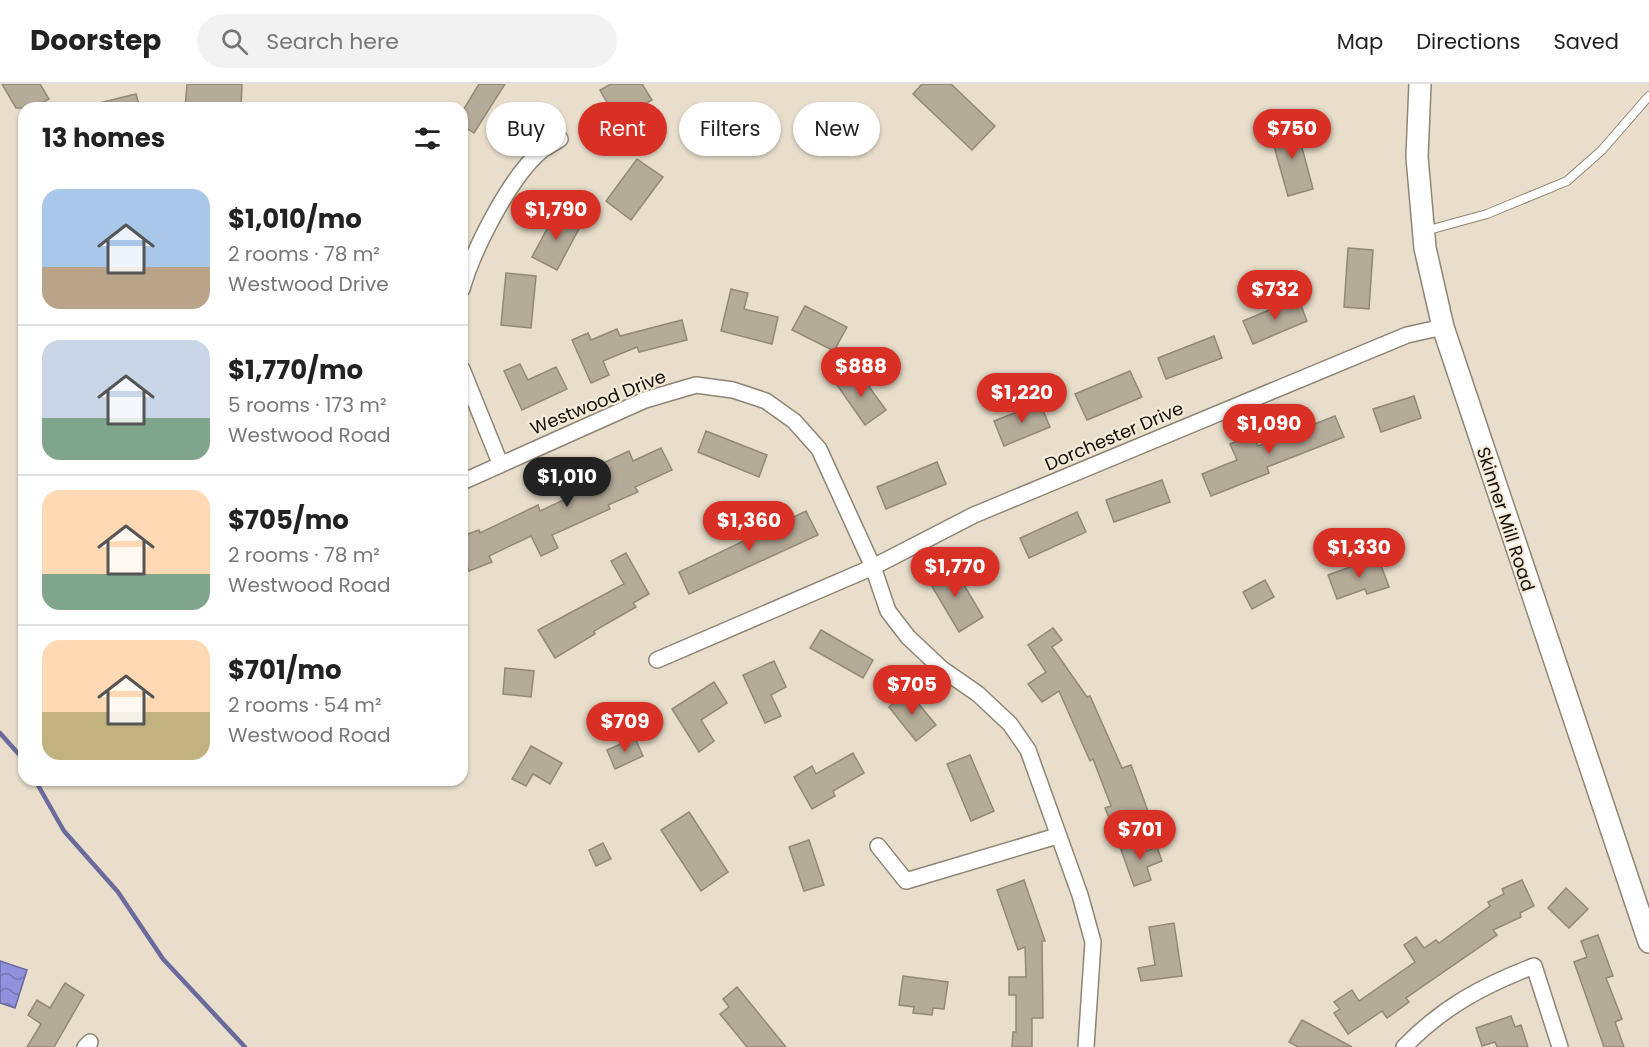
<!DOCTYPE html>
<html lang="en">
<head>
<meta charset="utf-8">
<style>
	:root { --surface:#fff; --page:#f2f2f2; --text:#222; --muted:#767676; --line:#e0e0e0; --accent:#d93025 }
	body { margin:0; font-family:Poppins,sans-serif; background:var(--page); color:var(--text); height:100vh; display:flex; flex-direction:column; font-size:22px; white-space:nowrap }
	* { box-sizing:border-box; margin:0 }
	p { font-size:20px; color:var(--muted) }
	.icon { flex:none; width:33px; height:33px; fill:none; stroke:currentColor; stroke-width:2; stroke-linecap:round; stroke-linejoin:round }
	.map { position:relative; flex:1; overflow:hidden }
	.sheet { position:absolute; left:18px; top:18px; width:450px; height:684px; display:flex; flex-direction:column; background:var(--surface); border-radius:18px; box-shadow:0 2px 4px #0004 }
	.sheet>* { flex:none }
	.guide { position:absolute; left:486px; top:18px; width:570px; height:54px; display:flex; gap:12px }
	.price { position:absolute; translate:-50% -51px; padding:0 14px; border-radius:21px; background:var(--accent); color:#fff; font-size:20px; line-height:39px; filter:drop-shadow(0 2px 3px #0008) }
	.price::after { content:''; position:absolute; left:50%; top:36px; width:18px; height:14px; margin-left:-9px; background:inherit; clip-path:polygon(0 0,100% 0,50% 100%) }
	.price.active { background:#222; color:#fff }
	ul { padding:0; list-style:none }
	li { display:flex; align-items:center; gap:18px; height:150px; padding:0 24px }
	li+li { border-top:2px solid var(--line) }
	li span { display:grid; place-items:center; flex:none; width:168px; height:120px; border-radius:18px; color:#555 }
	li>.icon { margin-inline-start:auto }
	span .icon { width:72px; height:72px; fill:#fffc; stroke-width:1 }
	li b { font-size:26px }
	h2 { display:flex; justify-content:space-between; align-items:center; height:72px; padding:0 24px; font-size:26px }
	.tag { padding:0 21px; border-radius:27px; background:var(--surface); box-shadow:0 2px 4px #0004; font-size:21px; line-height:54px }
	.tag.active { background:var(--accent); color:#fff }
	header { display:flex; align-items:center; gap:36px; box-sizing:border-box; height:84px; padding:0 30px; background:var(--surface); border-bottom:2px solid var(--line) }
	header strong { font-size:28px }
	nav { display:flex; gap:33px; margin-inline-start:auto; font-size:21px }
	.search { width:420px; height:54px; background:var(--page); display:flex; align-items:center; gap:15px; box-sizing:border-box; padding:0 21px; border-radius:33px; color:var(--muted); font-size:22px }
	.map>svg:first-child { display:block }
</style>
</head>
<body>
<header>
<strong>Doorstep</strong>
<div class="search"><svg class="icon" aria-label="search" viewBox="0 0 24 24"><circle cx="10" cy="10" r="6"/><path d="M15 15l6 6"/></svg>Search here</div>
<nav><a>Map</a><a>Directions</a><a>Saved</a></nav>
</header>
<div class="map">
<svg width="1649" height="963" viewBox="0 0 1649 963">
	<defs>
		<pattern id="water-waves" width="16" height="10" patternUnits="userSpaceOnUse" patternTransform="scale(1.5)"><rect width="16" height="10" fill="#9191dd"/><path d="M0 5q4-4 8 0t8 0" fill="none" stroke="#7575b1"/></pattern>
	</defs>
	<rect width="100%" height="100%" fill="#e8decb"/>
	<path fill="url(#water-waves)" stroke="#6b6a9d" stroke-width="1.5" d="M 0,877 L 27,886 L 15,924 L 0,919 Z"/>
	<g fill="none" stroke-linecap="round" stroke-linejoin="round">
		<g stroke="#6b6a9d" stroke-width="4.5">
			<path d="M 0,649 L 24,676"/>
			<path d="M 35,696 L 64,747 L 118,808 L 163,875 L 245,963"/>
		</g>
	</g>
	<g fill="#b5ab99" stroke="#918876" stroke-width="1.5">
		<path d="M 2,0 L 40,0 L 49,15 L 34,24 L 16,24 Z"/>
		<path d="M 187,0 L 242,0 L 241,24 L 185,24 Z"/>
		<path d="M 479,0 L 505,0 L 474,49 L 462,41 L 462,28 Z"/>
		<path d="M 611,0 L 642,0 L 652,16 L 617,36 L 600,6 Z"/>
		<path d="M 922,0 L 951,0 L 995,42 L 972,66 L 913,10 Z"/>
		<path d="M 136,10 L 140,24 L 99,24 L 99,19 Z"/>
		<path d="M 1296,41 L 1313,105 L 1288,112 L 1270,48 Z"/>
		<path d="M 637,75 L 663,93 L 631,136 L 606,117 Z"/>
		<path d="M 556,128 L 581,141 L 557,186 L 532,173 Z"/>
		<path d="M 1348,164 L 1373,166 L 1369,225 L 1344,223 Z"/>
		<path d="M 506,189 L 536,192 L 531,244 L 501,241 Z"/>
		<path d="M 731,205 L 748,209 L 744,225 L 778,233 L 772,260 L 721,247 Z"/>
		<path d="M 1298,214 L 1307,237 L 1253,260 L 1243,237 Z"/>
		<path d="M 805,222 L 847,243 L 834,267 L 792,246 Z"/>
		<path d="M 682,236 L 687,256 L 639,268 L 637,263 L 603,277 L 609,291 L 591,299 L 572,256 L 588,249 L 591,256 L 617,245 L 620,252 Z"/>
		<path d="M 1214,252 L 1222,274 L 1166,295 L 1158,274 Z"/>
		<path d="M 520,280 L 528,296 L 556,283 L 567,305 L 522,326 L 504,287 Z"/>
		<path d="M 857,286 L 886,326 L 865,341 L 837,301 Z"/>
		<path d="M 1130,287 L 1142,313 L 1087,336 L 1075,310 Z"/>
		<path d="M 1414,312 L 1421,334 L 1381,348 L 1373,325 Z"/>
		<path d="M 1040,319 L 1050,343 L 1004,362 L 994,337 Z"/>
		<path d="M 1335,332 L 1344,353 L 1267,383 L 1269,389 L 1211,412 L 1202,390 L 1237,376 L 1230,360 L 1253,351 L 1258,362 Z"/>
		<path d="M 706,347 L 767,371 L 759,393 L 698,368 Z"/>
		<path d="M 661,364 L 672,386 L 635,403 L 638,408 L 608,421 L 610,425 L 552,451 L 558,464 L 541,472 L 531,452 L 489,472 L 492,478 L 469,487 L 462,469 L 462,452 L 479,446 L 480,449 L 538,421 L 540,427 L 585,406 L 577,389 L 596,380 L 597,382 L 629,367 L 633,377 Z"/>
		<path d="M 937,378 L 946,400 L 886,425 L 877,403 Z"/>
		<path d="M 1162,396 L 1170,418 L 1114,438 L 1106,416 Z"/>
		<path d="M 806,427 L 818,451 L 689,510 L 679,488 Z"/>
		<path d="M 1077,428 L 1086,448 L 1029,474 L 1020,454 Z"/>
		<path d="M 626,469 L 649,510 L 633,519 L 636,523 L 594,547 L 595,550 L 555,574 L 538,546 L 624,500 L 611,477 Z"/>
		<path d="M 1378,473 L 1389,503 L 1367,510 L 1365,505 L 1337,515 L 1328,491 Z"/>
		<path d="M 951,479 L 983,533 L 959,548 L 927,494 Z"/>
		<path d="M 1265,496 L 1274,513 L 1252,525 L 1243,508 Z"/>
		<path d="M 1053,544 L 1062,556 L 1052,563 L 1087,613 L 1090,612 L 1122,684 L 1131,681 L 1148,727 L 1112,741 L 1105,724 L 1111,722 L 1093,675 L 1090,677 L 1059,607 L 1042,618 L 1028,600 L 1046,588 L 1028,561 Z"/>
		<path d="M 821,546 L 873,576 L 863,594 L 810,564 Z"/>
		<path d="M 774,577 L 786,603 L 771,611 L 781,632 L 765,639 L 743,591 Z"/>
		<path d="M 505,584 L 534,587 L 531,613 L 503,610 Z"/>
		<path d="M 714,598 L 727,619 L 701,636 L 714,657 L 699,668 L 672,625 Z"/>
		<path d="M 908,607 L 936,641 L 916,657 L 889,623 Z"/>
		<path d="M 635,654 L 643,672 L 615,685 L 607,666 Z"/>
		<path d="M 531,662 L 562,679 L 550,700 L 533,690 L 526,702 L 512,695 Z"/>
		<path d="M 853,669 L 864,689 L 833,707 L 835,712 L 812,725 L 794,693 L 812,682 L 816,690 Z"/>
		<path d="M 970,671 L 994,727 L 971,737 L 947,680 Z"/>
		<path d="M 689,728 L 728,788 L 701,807 L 661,746 Z"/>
		<path d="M 1143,755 L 1147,767 L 1157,763 L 1162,777 L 1147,783 L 1151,796 L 1134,802 L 1120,763 Z"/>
		<path d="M 809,756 L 824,801 L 804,807 L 789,763 Z"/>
		<path d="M 603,759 L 611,775 L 596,782 L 589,766 Z"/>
		<path d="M 1024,796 L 1045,857 L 1042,857 L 1043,934 L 1032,934 L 1032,963 L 1012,963 L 1013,948 L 1016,948 L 1016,911 L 1009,911 L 1009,893 L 1026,893 L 1025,863 L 1018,866 L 997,806 Z"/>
		<path d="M 1522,796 L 1534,822 L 1520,829 L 1521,833 L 1493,846 L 1497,851 L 1406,914 L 1409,918 L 1387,934 L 1382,927 L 1348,950 L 1334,929 L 1340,925 L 1334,918 L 1352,906 L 1359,917 L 1415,878 L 1404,861 L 1416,853 L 1424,864 L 1436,856 L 1439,859 L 1490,822 L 1488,818 L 1504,810 L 1502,805 Z"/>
		<path d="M 1566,804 L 1588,825 L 1569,844 L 1548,824 Z"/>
		<path d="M 1174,839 L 1182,892 L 1141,897 L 1138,884 L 1155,881 L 1149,843 Z"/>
		<path d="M 1598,851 L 1613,892 L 1606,894 L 1622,935 L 1615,938 L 1624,963 L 1604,963 L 1574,878 L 1587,873 L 1581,857 Z"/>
		<path d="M 903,892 L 948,898 L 944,925 L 933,924 L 932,931 L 913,929 L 914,923 L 899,921 Z"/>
		<path d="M 65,899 L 84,911 L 54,963 L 27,963 L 41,940 L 28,931 L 37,916 L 50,924 Z"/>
		<path d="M 737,903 L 786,963 L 747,963 L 720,930 L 729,923 L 723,915 Z"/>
		<path d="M 1511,932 L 1515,943 L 1521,941 L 1528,963 L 1497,963 L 1495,958 L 1482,962 L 1476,944 Z"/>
		<path d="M 1302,936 L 1352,963 L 1298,963 L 1289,958 Z"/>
	</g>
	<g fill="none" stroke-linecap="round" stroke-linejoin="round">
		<defs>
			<path id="lane" d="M 1425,147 L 1487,130 L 1567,97 L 1602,66 L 1649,12"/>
			<g id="street">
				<path d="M 462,205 C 473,166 510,93 541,67 C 546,63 554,59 560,55"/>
				<path d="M 462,285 L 500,379"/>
				<path d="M 462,398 L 645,316 L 696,301 L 733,306 L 766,317 L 794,337 L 819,365 L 873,483 L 888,527 L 908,553 L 942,585 L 978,610 L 1010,640 L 1028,666 L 1080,811 L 1093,858 L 1086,963"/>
				<path d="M 657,576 L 873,483 L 974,431 L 1407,251 L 1443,243"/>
				<path d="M 878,762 L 906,797 L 1057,752"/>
				<path d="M 85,963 L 90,958"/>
				<path d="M 1404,963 C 1443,923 1482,902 1534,882 L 1560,963"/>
			</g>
			<path id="secondary" d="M 1420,0 L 1417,73 L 1425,164 L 1443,243 L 1649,858"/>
		</defs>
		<use href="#lane" stroke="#8e8574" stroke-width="10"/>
		<use href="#street" stroke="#8e8574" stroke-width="18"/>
		<use href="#secondary" stroke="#8e8574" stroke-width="24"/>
		<use href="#lane" stroke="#fff" stroke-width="8"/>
		<use href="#street" stroke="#fff" stroke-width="15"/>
		<use href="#secondary" stroke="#fff" stroke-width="21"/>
	</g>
	<g text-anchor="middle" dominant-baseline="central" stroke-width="4.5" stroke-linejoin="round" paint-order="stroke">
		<g font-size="18" fill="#120e08" stroke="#f5ebd8">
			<text transform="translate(598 318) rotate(-22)">Westwood Drive</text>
			<text transform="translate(1114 352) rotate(-23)">Dorchester Drive</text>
			<text transform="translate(1506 435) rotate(72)">Skinner Mill Road</text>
		</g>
	</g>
</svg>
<b class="price" style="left:1292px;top:76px">$750</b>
<b class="price" style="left:556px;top:157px">$1,790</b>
<b class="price" style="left:1275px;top:237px">$732</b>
<b class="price" style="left:861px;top:314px">$888</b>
<b class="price" style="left:1022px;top:340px">$1,220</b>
<b class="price" style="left:1269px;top:371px">$1,090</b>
<b class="price active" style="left:567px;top:424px">$1,010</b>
<b class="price" style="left:749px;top:468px">$1,360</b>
<b class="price" style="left:1359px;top:495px">$1,330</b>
<b class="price" style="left:955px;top:514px">$1,770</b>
<b class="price" style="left:912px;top:632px">$705</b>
<b class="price" style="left:625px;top:669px">$709</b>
<b class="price" style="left:1140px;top:777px">$701</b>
<div class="guide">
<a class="tag">Buy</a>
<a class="tag active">Rent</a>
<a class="tag">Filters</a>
<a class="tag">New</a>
</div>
<section class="sheet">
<h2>13 homes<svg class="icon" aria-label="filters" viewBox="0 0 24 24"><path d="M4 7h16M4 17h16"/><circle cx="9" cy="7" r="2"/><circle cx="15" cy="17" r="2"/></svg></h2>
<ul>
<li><span style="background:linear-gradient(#a9c7e8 65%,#b9a48a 0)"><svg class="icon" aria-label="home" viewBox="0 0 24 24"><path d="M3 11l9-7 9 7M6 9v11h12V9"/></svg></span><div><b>$1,010/mo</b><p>2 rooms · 78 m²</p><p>Westwood Drive</p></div></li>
<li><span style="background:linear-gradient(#c9d6e8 65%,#7fa58c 0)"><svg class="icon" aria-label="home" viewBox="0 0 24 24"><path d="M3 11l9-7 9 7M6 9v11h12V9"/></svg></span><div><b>$1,770/mo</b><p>5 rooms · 173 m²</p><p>Westwood Road</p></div></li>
<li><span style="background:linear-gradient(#ffd9b3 70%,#7fa58c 0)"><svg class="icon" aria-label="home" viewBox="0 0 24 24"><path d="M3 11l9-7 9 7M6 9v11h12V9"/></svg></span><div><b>$705/mo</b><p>2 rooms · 78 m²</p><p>Westwood Road</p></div></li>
<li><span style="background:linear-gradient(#ffd9b3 60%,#c2b280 0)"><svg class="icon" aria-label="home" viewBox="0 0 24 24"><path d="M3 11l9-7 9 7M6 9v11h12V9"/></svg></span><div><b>$701/mo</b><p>2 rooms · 54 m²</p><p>Westwood Road</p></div></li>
</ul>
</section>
</div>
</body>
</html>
